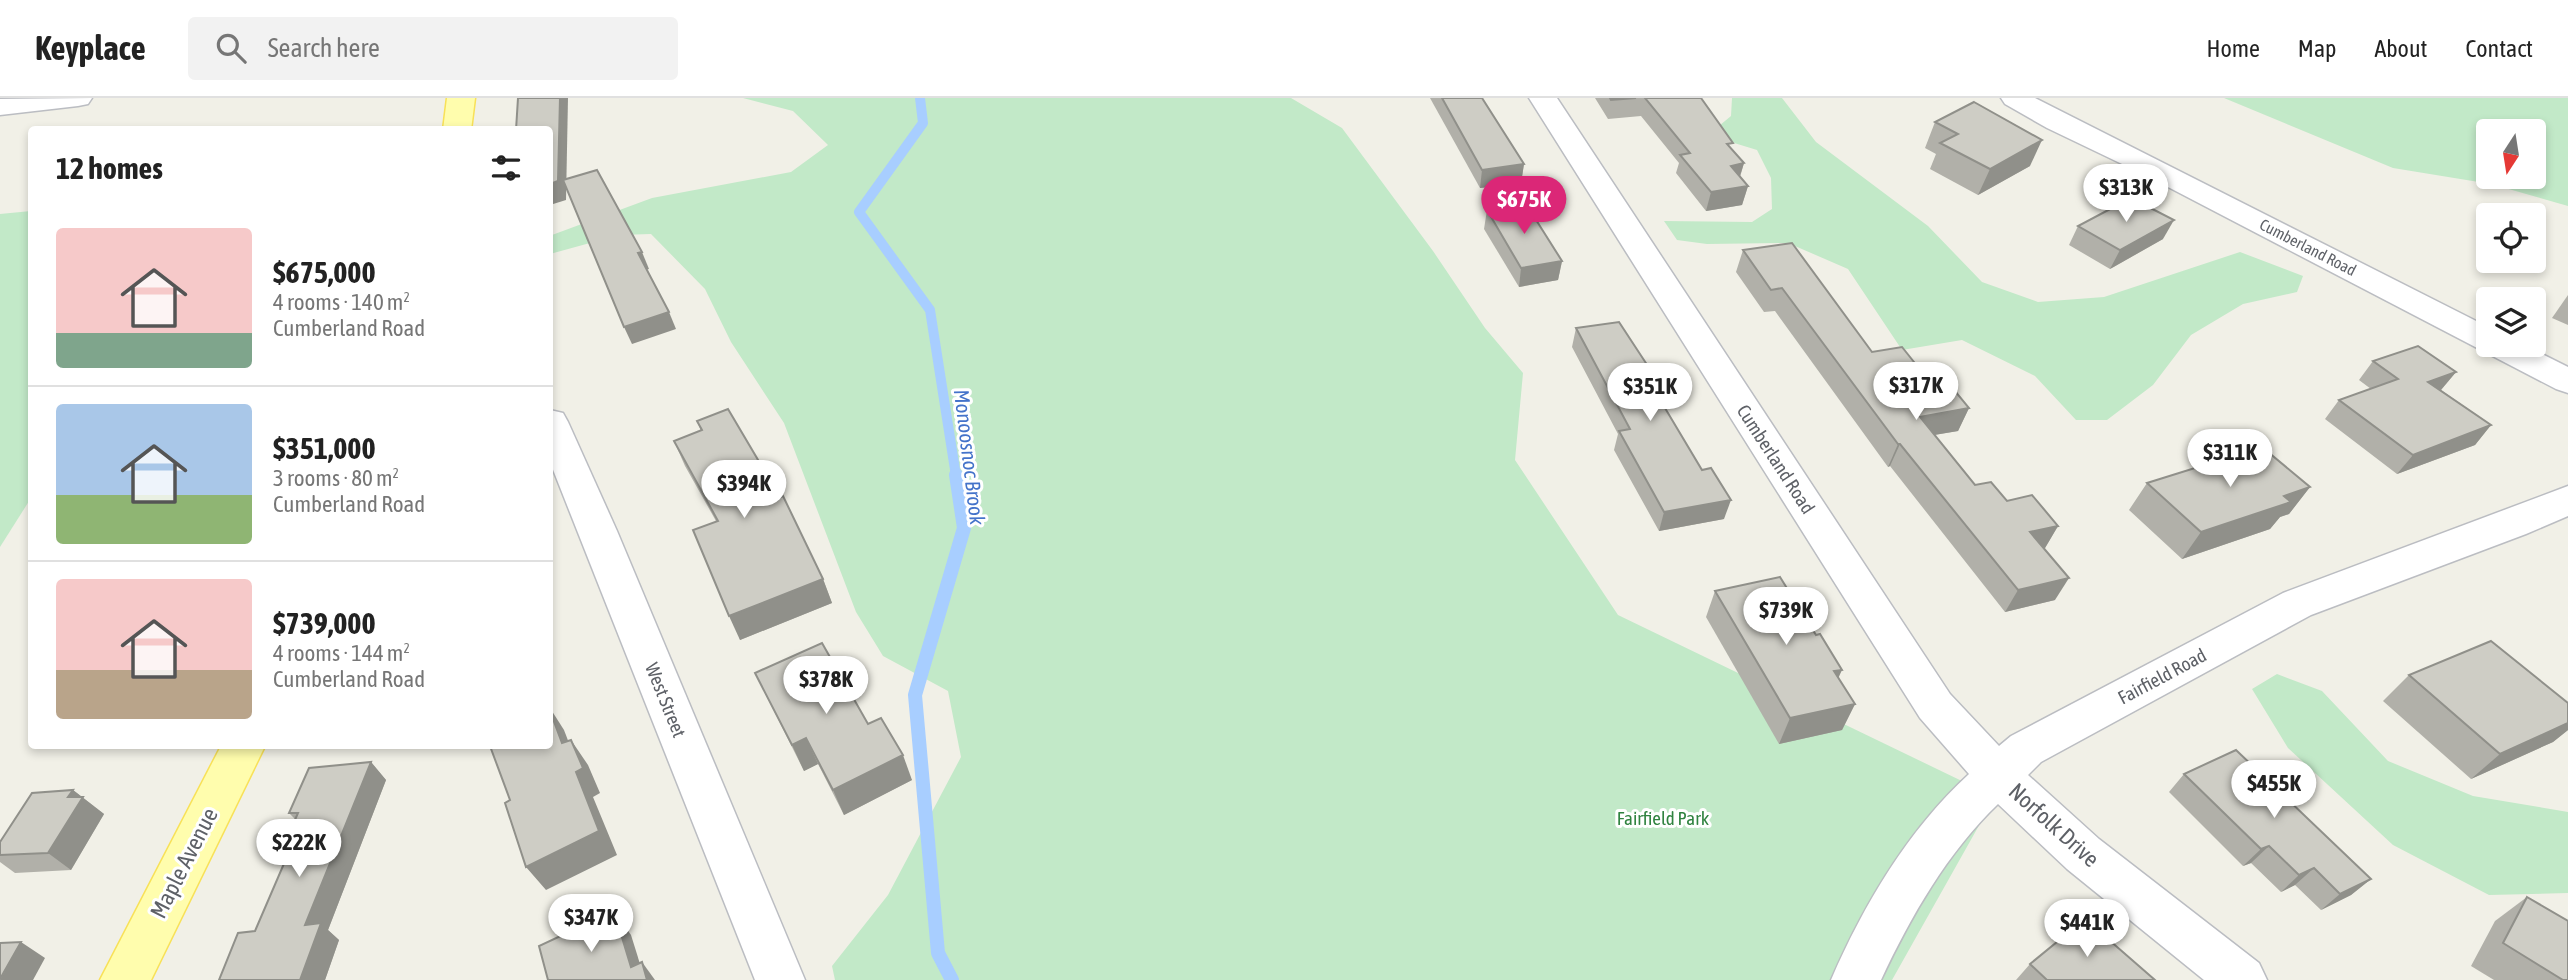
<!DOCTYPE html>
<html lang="en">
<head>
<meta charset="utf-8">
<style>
	:root { --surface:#fff; --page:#f2f2f2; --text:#222; --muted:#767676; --line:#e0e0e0; --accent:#db2777 }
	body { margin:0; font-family:"Asap Condensed",sans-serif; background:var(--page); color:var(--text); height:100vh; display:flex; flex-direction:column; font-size:26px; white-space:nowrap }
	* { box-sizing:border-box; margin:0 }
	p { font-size:23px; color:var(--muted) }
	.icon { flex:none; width:38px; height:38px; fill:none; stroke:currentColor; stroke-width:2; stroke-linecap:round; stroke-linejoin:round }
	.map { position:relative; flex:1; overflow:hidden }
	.panel { position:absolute; left:28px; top:28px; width:525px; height:623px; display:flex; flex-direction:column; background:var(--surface); border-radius:7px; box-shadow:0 4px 10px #0003 }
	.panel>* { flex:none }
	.needle { width:46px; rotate:192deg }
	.controls { position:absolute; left:2476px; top:21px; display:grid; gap:14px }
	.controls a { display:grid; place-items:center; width:70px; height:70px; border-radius:7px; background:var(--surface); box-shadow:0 4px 10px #0003; font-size:35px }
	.price { position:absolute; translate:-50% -60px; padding:0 16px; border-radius:24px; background:#fff; color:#222; font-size:23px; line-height:46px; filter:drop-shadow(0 2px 4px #0008) }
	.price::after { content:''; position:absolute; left:50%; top:42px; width:21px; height:16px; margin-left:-10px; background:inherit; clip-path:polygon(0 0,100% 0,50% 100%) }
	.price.current { background:var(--accent); color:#fff }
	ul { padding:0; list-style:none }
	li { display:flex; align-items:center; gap:21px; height:175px; padding:0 28px }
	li+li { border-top:2px solid var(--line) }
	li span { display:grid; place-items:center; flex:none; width:196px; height:140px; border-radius:7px; color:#555 }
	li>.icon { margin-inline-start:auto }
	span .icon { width:84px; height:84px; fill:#fffc; stroke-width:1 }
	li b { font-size:30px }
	h2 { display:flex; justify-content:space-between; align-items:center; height:84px; padding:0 28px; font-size:30px }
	header { display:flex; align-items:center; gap:42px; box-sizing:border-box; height:98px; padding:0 35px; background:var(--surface); border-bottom:2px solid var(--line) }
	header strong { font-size:33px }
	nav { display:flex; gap:38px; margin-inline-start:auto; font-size:24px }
	.search { width:490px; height:63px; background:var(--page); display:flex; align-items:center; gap:18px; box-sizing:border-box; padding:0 24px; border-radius:7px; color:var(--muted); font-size:26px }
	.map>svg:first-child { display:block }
</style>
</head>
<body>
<header>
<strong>Keyplace</strong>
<div class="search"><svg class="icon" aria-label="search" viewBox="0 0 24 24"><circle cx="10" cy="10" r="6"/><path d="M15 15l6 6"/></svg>Search here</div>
<nav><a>Home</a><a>Map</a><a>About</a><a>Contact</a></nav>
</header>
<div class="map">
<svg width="2568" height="882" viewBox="0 0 2568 882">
	<rect width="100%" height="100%" fill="#f1f0e7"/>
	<g fill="#c2e9c8" fill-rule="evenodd">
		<path d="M 743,0 L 1291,0 L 1342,30 L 1433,153 L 1485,230 L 1523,275 L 1515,362 L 1618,517 L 1995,699 L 1892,882 L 835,882 L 832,868 L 888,797 L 961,659 L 948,593 L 883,558 L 856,514 L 784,325 L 731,244 L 705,191 L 651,136 L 619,137 L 550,156 L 550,138 L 552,137 L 652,100 L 791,74 L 828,47 L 793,13 Z"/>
		<path d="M 1732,0 L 1782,0 L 1816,44 L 1928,128 L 1982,184 L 2038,204 L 2104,199 L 2240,154 L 2303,178 L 2297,194 L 2243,206 L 2191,237 L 2153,287 L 2107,322 L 2076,322 L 2035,278 L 1962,242 L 1902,252 L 1848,171 L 1788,145 L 1707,146 L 1677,142 L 1664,123 L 1752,124 L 1772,111 L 1771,80 L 1757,52 L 1708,37 L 1731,18 Z"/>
		<path d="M 2224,0 L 2568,0 L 2568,108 L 2491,86 L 2393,70 ZM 2534,33 L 2534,79 L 2488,79 L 2488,33 Z"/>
		<path d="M 31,113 L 31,400 L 0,449 L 0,116 Z"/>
		<path d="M 2277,576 L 2322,593 L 2388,663 L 2473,698 L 2568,714 L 2568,795 L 2489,797 L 2393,747 L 2288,650 L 2252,591 Z"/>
	</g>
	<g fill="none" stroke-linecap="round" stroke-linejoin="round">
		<path stroke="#a8ceff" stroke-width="10" d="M 920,0 L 923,25 L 859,114 L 930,212 L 956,378"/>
		<path stroke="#a8ceff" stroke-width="14" d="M 952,882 L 938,855 L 915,597 L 964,430 L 956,377"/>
		<defs>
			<g id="minor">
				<path d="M 92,0 L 88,6 L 78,8 L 0,17 L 0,1 Z"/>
				<path d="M 1529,0 L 1557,0 L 1950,596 L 1999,648 L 2011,638 L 2283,495 L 2568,388 L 2568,418 L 2526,436 L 2311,517 L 2041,664 L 2028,677 L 2099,741 L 2259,865 L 2267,882 L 2204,882 L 2067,771 L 1998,706 C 1947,755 1911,818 1881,882 L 1831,882 C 1864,806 1908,732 1969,676 L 1920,620 Z"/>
				<path d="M 2001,0 L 2035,0 L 2488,229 L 2488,247 L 2524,247 L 2568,269 L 2568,295 L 2556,291 L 2145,77 L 2047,30 L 2005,6 Z"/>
				<path d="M 550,312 L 563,315 L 568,324 L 617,433 L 805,882 L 755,882 L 550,364 Z"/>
			</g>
			<g id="major">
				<path d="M 447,0 L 475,0 L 471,32 L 443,32 Z"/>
				<path d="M 221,648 L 265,648 L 151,882 L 100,882 Z"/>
			</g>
		</defs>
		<use href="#minor" stroke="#bbbdc2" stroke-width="3"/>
		<use href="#major" stroke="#f8e158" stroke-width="3"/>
		<use href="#minor" fill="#fff" fill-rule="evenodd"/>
		<use href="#major" fill="#fffdad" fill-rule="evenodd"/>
	</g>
	<g fill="#b1b0a9">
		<path d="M 1430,0 L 1482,0 L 1524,66 L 1521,85 L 1480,90 Z"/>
		<path d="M 1595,0 L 1701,0 L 1731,51 L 1744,65 L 1740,79 L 1748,88 L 1742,107 L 1706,113 L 1676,75 L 1679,65 L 1641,18 L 1608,21 Z"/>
		<path d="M 1935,24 L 2030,68 L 1978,97 L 1930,71 L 1936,56 L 1925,50 Z"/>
		<path d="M 1487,112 L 1562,163 L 1558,182 L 1519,189 L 1484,131 Z"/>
		<path d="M 2078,128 L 2163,141 L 2110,171 L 2069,147 Z"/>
		<path d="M 1743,152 L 1872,254 L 1922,274 L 1969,310 L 1958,333 L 1934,337 L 1975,387 L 2058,428 L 2045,450 L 2044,450 L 2055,502 L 2005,514 L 1890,368 L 1888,369 L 1775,213 L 1764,214 L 1736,174 Z"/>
		<path d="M 2568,197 L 2568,227 L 2552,220 Z"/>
		<path d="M 1576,230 L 1658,298 L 1702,372 L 1724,421 L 1659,433 L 1614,352 L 1618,336 L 1572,249 Z"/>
		<path d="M 2373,263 L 2456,274 L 2441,292 L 2491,327 L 2475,347 L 2397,376 L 2325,321 L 2339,302 L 2371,291 L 2359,282 Z"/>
		<path d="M 697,323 L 823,481 L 832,505 L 740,542 L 716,423 L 685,368 L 674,343 L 701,333 Z"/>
		<path d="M 2147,385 L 2310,389 L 2289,416 L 2280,419 L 2270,431 L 2182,461 L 2129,412 Z"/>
		<path d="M 1715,493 L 1838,580 L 1855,606 L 1842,632 L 1779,646 L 1706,519 Z"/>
		<path d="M 755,575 L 868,626 L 912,682 L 844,717 L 818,666 L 804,673 Z"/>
		<path d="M 2409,577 L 2568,605 L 2568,632 L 2553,644 L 2471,681 L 2383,603 Z"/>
		<path d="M 371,664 L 386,682 L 328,832 L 339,842 L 325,882 L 219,882 L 255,833 L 284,767 L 278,761 L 295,721 L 289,715 Z"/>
		<path d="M 2184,676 L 2371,781 L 2351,797 L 2321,812 L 2295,787 L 2281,794 L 2251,765 L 2243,768 L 2169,694 Z"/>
		<path d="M 73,692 L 104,716 L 71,772 L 15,775 L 0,764 L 0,757 Z"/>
		<path d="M 2527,799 L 2568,882 L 2494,882 L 2471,868 L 2495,823 Z"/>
		<path d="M 2030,866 L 2155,882 L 2016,882 Z"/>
	</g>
	<g fill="#90908a">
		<path d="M 560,0 L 568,0 L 566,102 L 550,107 L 550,86 Z"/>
		<path d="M 2042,42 L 2030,68 L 1978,97 L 1990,71 Z"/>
		<path d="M 1744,65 L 1738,84 L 1731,68 Z"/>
		<path d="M 1524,66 L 1521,85 L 1480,90 L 1482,72 Z"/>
		<path d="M 1748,88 L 1742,107 L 1706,113 L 1711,94 Z"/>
		<path d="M 2174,122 L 2163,141 L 2110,171 L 2120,152 Z"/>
		<path d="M 642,154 L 649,171 L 645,172 L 638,155 Z"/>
		<path d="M 1562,163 L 1558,182 L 1519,189 L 1521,170 Z"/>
		<path d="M 669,214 L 676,231 L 632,246 L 624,229 Z"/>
		<path d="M 2456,274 L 2440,293 L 2428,284 Z"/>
		<path d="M 1661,288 L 1655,308 L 1653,290 Z"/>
		<path d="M 1969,310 L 1958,333 L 1910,341 L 1920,319 Z"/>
		<path d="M 2491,327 L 2475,347 L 2397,376 L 2413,357 Z"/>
		<path d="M 1898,346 L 1900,346 L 1890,368 L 1888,369 Z"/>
		<path d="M 2310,389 L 2289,416 L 2280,419 L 2270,431 L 2182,461 L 2201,434 L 2284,398 Z"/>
		<path d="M 1731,402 L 1724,421 L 1659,433 L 1664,414 Z"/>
		<path d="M 2058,428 L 2045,450 L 2017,456 L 2030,434 Z"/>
		<path d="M 2069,480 L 2055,502 L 2005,514 L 2018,492 Z"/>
		<path d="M 823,481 L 832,505 L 740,542 L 729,518 Z"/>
		<path d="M 1842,572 L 1830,598 L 1834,573 Z"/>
		<path d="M 1855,606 L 1842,632 L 1779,646 L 1790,620 Z"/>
		<path d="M 550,610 L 564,632 L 579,671 L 562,645 L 550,613 Z"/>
		<path d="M 2568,625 L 2568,632 L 2553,644 L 2471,681 L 2500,656 Z"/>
		<path d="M 806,640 L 818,666 L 804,673 L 792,647 Z"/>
		<path d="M 571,642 L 588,667 L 600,695 L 593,699 L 617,757 L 546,792 L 526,769 L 576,674 Z"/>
		<path d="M 903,657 L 912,682 L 844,717 L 833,692 Z"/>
		<path d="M 371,664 L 386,682 L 328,832 L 339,842 L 325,882 L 300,882 L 305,827 Z"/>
		<path d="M 73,692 L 104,716 L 71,772 L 48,755 L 68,699 Z"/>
		<path d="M 2269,748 L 2251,765 L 2243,768 L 2261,751 Z"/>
		<path d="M 2314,770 L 2295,787 L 2281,794 L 2299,777 Z"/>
		<path d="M 2371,781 L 2351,797 L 2321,812 L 2340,796 Z"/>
		<path d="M 614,813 L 631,837 L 645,882 L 631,869 Z"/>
		<path d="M 21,844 L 45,860 L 33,882 L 0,882 Z"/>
		<path d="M 642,864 L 655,882 L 647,882 Z"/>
	</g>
	<g fill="#cecdc5" stroke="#90908a" stroke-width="2">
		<path d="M 518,0 L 560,0 L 558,83 L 550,86 L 550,32 L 516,32 Z"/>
		<path d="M 1442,0 L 1482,0 L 1524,66 L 1482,72 Z"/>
		<path d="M 1610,0 L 1636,0 L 1611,2 Z"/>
		<path d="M 1645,0 L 1701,0 L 1733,45 L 1727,46 L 1744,65 L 1731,68 L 1748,88 L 1711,94 L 1680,57 L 1690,55 Z"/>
		<path d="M 1974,4 L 2042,42 L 1990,71 L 1940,45 L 1958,36 L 1935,24 Z"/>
		<path d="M 597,72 L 642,154 L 638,155 L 669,214 L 624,229 L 563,82 Z"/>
		<path d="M 2131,100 L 2174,122 L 2120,152 L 2078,128 Z"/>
		<path d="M 1526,106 L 1562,163 L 1521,170 L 1487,112 Z"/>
		<path d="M 1792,145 L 1872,254 L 1902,249 L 1922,274 L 1937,271 L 1969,310 L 1920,319 L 1975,387 L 1991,384 L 2007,403 L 2032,397 L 2058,428 L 2030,434 L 2069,480 L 2018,492 L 1900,346 L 1898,346 L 1782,190 L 1771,192 L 1743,152 Z"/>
		<path d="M 1619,224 L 1661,288 L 1653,290 L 1702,372 L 1711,370 L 1731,402 L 1664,414 L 1619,333 L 1630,331 L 1576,230 Z"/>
		<path d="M 2418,248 L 2456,274 L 2428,284 L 2491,327 L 2413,357 L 2339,302 L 2398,281 L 2373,263 Z"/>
		<path d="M 728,311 L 780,399 L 783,398 L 823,481 L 729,518 L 693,432 L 718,423 L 674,343 L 702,332 L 697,323 Z"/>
		<path d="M 2262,349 L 2310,389 L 2284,398 L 2291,404 L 2201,434 L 2147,385 Z"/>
		<path d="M 1780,479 L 1816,537 L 1820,536 L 1842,572 L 1834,573 L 1855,606 L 1790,620 L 1715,493 Z"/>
		<path d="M 2491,543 L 2568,605 L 2568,625 L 2500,656 L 2409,577 Z"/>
		<path d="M 822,545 L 868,626 L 881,620 L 903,657 L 833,692 L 806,640 L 792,647 L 755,575 Z"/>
		<path d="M 550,613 L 562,645 L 571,642 L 583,670 L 576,674 L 599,733 L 526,769 L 505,705 L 510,702 L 490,648 L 550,648 Z"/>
		<path d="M 2236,652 L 2371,781 L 2340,796 L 2314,770 L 2299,777 L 2269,748 L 2261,751 L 2184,676 Z"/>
		<path d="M 371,664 L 305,827 L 321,825 L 300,882 L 219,882 L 238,835 L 255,833 L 286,761 L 278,761 L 298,715 L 289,715 L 309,670 Z"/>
		<path d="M 73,692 L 68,699 L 83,699 L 48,755 L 0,757 L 0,744 L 32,695 Z"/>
		<path d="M 2527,799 L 2568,823 L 2568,882 L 2563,882 L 2503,845 Z"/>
		<path d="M 614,813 L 631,869 L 642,864 L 647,882 L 548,882 L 539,848 Z"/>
		<path d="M 2085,821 L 2155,882 L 2047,882 L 2030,866 Z"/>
		<path d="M 21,844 L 0,881 L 0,845 Z"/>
	</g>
	<g text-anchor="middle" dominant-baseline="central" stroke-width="6" stroke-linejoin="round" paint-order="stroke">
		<g font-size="16" fill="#5e6167" stroke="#fff">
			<text transform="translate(2308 149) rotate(27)">Cumberland Road</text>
		</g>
		<g font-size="19" fill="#5e6167" stroke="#fff">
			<text transform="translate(1776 361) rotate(57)">Cumberland Road</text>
			<text transform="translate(2162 578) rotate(-28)">Fairfield Road</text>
			<text transform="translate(666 602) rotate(68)">West Street</text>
		</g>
		<g font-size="19" fill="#308340" stroke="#fff">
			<text x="1663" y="720">Fairfield Park</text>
		</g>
		<g font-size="21" font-style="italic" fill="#4473ca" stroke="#fff">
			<text transform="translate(970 359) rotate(83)">Monoosnoc Brook</text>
		</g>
		<g font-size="23" fill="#5e6167" stroke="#fff">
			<text transform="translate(2054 727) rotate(42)">Norfolk Drive</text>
			<text transform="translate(184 765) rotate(-63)">Maple Avenue</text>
		</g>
	</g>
</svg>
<div class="controls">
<a><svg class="needle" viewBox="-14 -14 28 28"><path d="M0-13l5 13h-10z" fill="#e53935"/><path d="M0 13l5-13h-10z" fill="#767676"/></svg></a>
<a><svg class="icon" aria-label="locate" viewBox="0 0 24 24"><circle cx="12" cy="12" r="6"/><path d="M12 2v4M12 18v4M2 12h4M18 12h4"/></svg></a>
<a><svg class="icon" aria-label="layers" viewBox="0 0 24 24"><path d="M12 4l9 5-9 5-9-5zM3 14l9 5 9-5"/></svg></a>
</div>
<b class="price" style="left:2126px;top:126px">$313K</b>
<b class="price current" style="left:1524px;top:138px">$675K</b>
<b class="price" style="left:1916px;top:324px">$317K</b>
<b class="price" style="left:1650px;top:325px">$351K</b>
<b class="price" style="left:2230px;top:391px">$311K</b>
<b class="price" style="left:744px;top:422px">$394K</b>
<b class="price" style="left:1786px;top:549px">$739K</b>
<b class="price" style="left:826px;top:618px">$378K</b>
<b class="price" style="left:2274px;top:722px">$455K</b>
<b class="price" style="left:299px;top:781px">$222K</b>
<b class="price" style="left:591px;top:856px">$347K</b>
<b class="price" style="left:2087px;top:861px">$441K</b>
<section class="panel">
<h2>12 homes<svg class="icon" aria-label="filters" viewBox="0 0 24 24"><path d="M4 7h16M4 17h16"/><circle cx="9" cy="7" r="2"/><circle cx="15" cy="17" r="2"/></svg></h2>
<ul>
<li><span style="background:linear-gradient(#f6c9c9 75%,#7fa58c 0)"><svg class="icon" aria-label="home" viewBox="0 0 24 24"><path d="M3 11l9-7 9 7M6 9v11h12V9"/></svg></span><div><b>$675,000</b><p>4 rooms · 140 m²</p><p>Cumberland Road</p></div></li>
<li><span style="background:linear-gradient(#a9c7e8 65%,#8fb573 0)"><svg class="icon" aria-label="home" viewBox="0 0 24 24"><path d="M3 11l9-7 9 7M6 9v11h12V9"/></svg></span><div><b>$351,000</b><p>3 rooms · 80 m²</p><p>Cumberland Road</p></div></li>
<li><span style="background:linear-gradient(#f6c9c9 65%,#b9a48a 0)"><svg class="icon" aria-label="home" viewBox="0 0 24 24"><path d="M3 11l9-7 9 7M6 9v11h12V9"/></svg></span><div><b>$739,000</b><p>4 rooms · 144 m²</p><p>Cumberland Road</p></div></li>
</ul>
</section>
</div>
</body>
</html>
